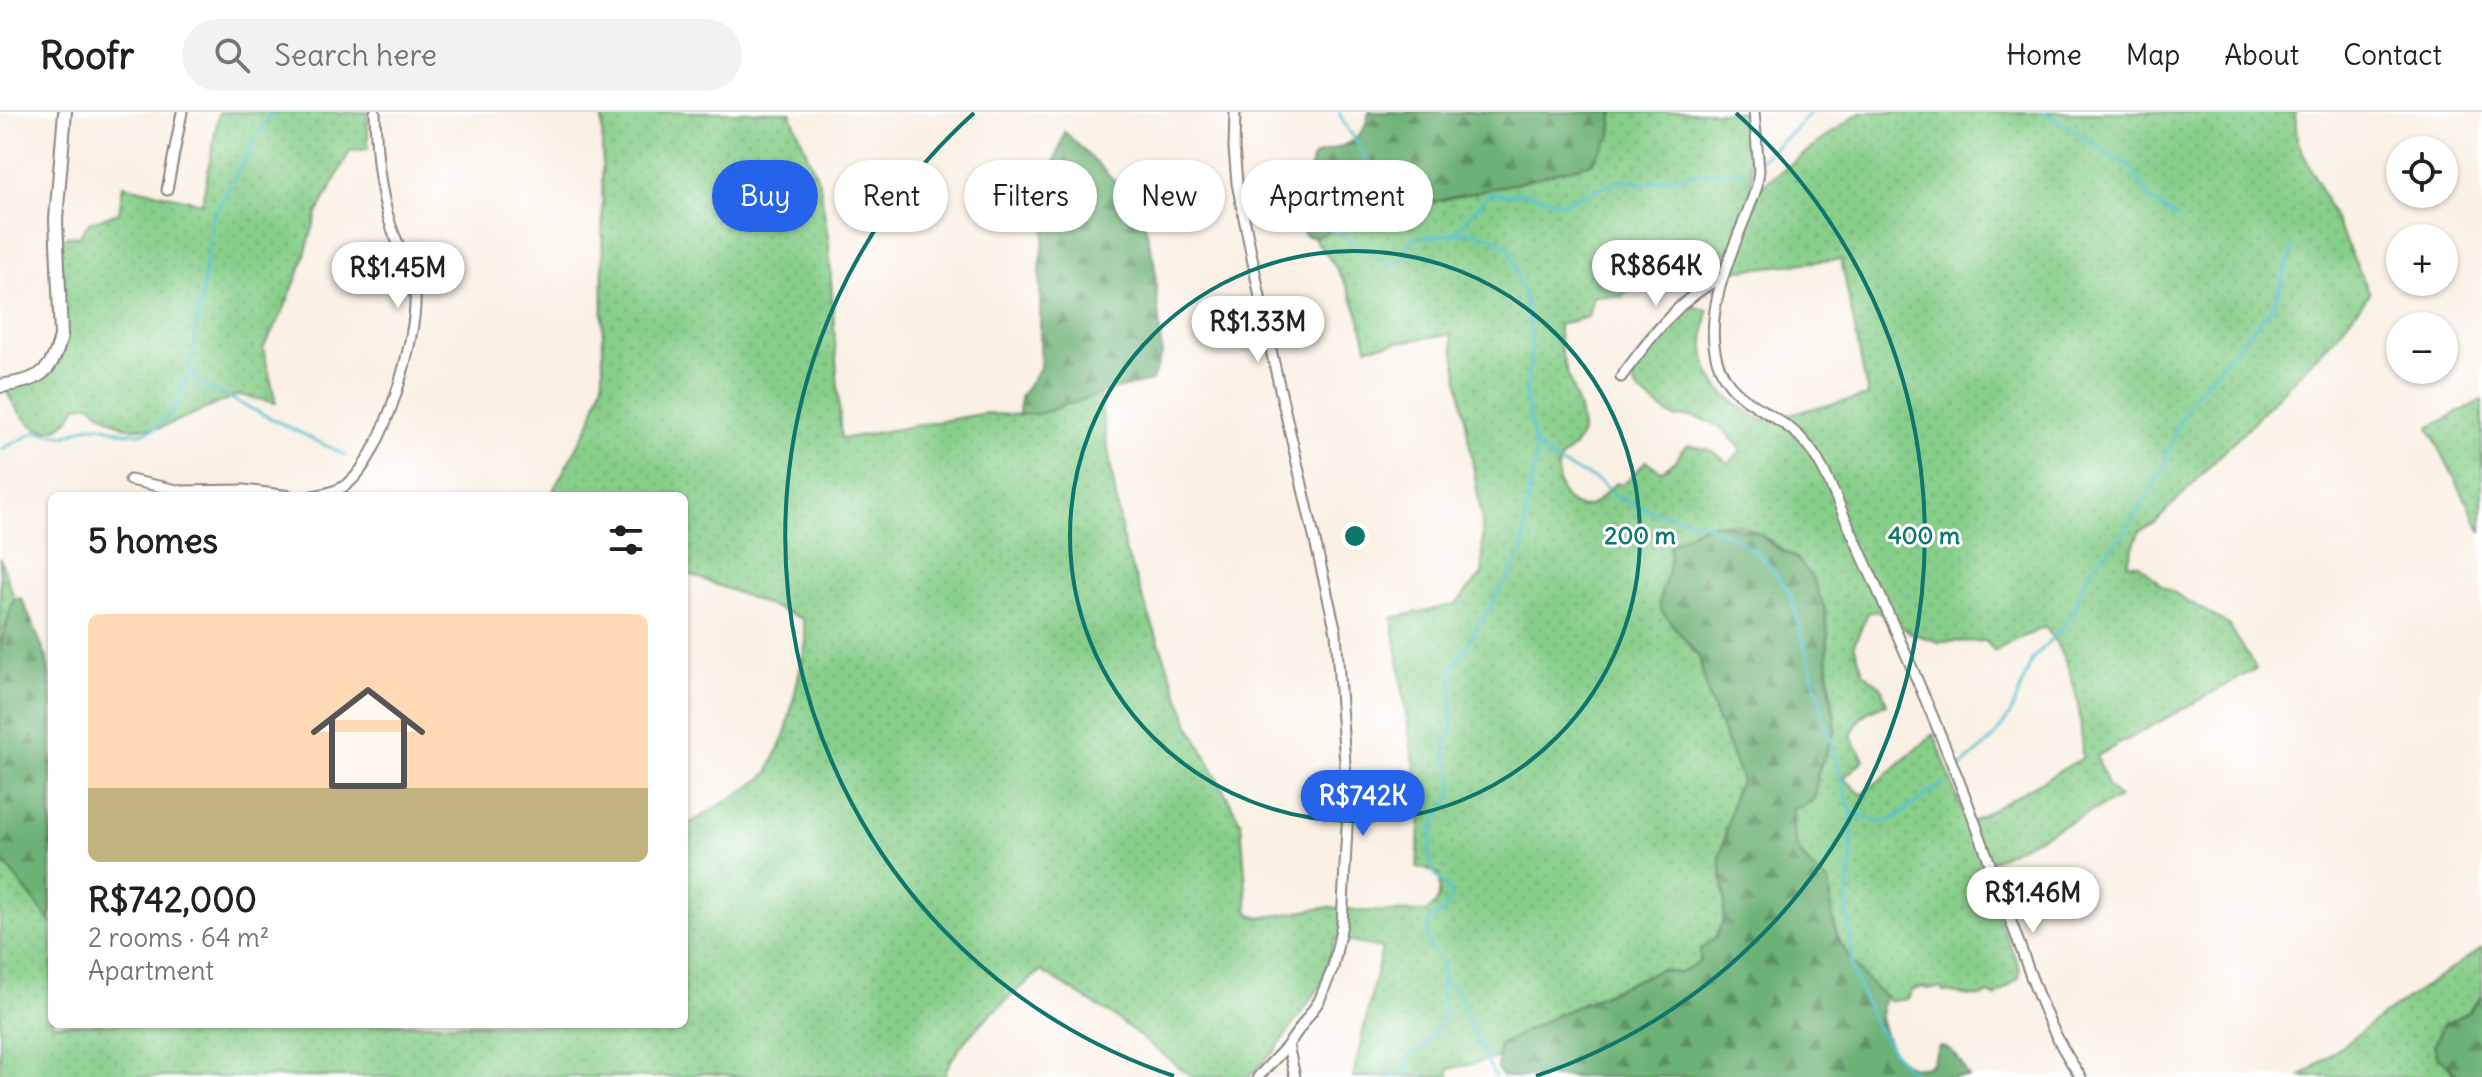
<!DOCTYPE html>
<html lang="en">
<head>
<meta charset="utf-8">
<style>
	:root { --surface:#fff; --page:#f2f2f2; --text:#202124; --muted:#757577; --line:#e0e0e0; --accent:#2563eb }
	body { margin:0; font-family:Delius,sans-serif; background:var(--page); color:var(--text); height:100vh; display:flex; flex-direction:column; font-size:30px; white-space:nowrap }
	* { box-sizing:border-box; margin:0 }
	p { font-size:26px; color:var(--muted) }
	.icon { flex:none; width:44px; height:44px; fill:none; stroke:currentColor; stroke-width:2; stroke-linecap:round; stroke-linejoin:round }
	.map { position:relative; flex:1; overflow:hidden }
	.details { position:absolute; left:48px; top:380px; width:640px; height:536px; display:flex; flex-direction:column; background:var(--surface); border-radius:12px; box-shadow:0 2px 6px #0004 }
	.details>* { flex:none }
	.guide { position:absolute; left:712px; top:48px; width:760px; height:72px; display:flex; gap:16px }
	.tools { position:absolute; left:2386px; top:24px; display:grid; gap:16px }
	.tools a { display:grid; place-items:center; width:72px; height:72px; border-radius:50%; background:var(--surface); box-shadow:0 2px 6px #0004; font-size:40px }
	.price { position:absolute; translate:-50% -68px; padding:0 18px; border-radius:28px; background:#fff; color:#222; font-size:26px; line-height:52px; filter:drop-shadow(0 2px 4px #0008) }
	.price::after { content:''; position:absolute; left:50%; top:48px; width:24px; height:18px; margin-left:-12px; background:inherit; clip-path:polygon(0 0,100% 0,50% 100%) }
	.price.current { background:var(--accent); color:#fff }
	ul { padding:0; list-style:none }
	li { display:grid; align-content:center; gap:16px; height:424px; padding:0 40px }
	li span { display:grid; place-items:center; height:248px; border-radius:12px; color:#555 }
	li>.icon { margin-inline-start:auto }
	span .icon { width:144px; height:144px; fill:#fffc; stroke-width:1 }
	li b { font-size:34px }
	h2 { display:flex; justify-content:space-between; align-items:center; height:96px; padding:0 40px; font-size:34px }
	.pill { padding:0 28px; border-radius:36px; background:var(--surface); box-shadow:0 2px 6px #0004; font-size:28px; line-height:72px }
	.pill.current { background:var(--accent); color:#fff }
	header { display:flex; align-items:center; gap:48px; box-sizing:border-box; height:112px; padding:0 40px; background:var(--surface); border-bottom:2px solid var(--line) }
	header strong { font-size:38px }
	nav { display:flex; gap:44px; margin-inline-start:auto; font-size:28px }
	.search { width:560px; height:72px; background:var(--page); display:flex; align-items:center; gap:20px; box-sizing:border-box; padding:0 28px; border-radius:44px; color:var(--muted); font-size:30px }
	.map>svg:first-child { display:block }
</style>
</head>
<body>
<header>
<strong>Roofr</strong>
<div class="search"><svg class="icon" aria-label="search" viewBox="0 0 24 24"><circle cx="10" cy="10" r="6"/><path d="M15 15l6 6"/></svg>Search here</div>
<nav><a>Home</a><a>Map</a><a>About</a><a>Contact</a></nav>
</header>
<div class="map">
<svg width="2482" height="965" viewBox="0 0 2482 965">
	<defs>
		<pattern id="grass-dots" width="8" height="8" patternUnits="userSpaceOnUse" patternTransform="scale(2)"><rect width="8" height="8" fill="#86ce89"/><path d="M2 2h.1M6 6h.1" fill="none" stroke="#73b076" stroke-width="1.8" stroke-linecap="round"/></pattern>
		<pattern id="forest-firs" width="22" height="20" patternUnits="userSpaceOnUse" patternTransform="scale(2)"><rect width="22" height="20" fill="#6cb175"/><path d="M5 1l3.5 6h-7zM16 11l3.5 6h-7z" fill="#588f5f"/></pattern>
	</defs>
	<rect width="100%" height="100%" fill="#fff"/>
	<filter id="ink" filterUnits="userSpaceOnUse"><feTurbulence type="fractalNoise" baseFrequency=".0125" numOctaves="2"/><feDisplacementMap in="SourceGraphic" scale="16" xChannelSelector="R" yChannelSelector="G"/><feConvolveMatrix kernelMatrix="1 2 1 2 8 2 1 2 1" color-interpolation-filters="sRGB"/></filter>
	<filter id="wash" filterUnits="userSpaceOnUse"><feTurbulence type="fractalNoise" baseFrequency=".006" numOctaves="4" result="noise"/><feDisplacementMap in="SourceGraphic" scale="32" xChannelSelector="R" yChannelSelector="G"/><feGaussianBlur stdDeviation="1.8" result="paint"/><feColorMatrix in="noise" values="0 0 0 0 0 0 0 0 0 0 0 0 0 0 0 0 0 1.4 0 .05"/><feComposite in="paint" operator="in"/></filter>
	<g filter="url(#wash)">
		<rect width="100%" height="100%" fill="#faf0e3"/>
		<g fill="url(#grass-dots)" stroke="#517552" stroke-width="2" fill-rule="evenodd">
			<path d="M 219,0 L 368,0 L 368,37 L 350,39 L 317,102 L 302,153 L 281,204 L 263,236 L 276,291 L 238,283 L 160,316 L 128,316 L 111,308 L 90,292 L 77,294 C 73,299 71,306 66,310 C 38,336 14,296 4,274 L 42,261 L 52,243 L 59,214 L 52,126 L 79,124 L 90,110 L 119,101 L 123,73 L 202,91 Z"/>
			<path d="M 602,0 L 790,0 L 820,72 L 829,133 L 841,327 L 986,301 C 1027,307 1061,296 1099,282 L 1124,435 L 1190,614 L 1241,711 L 1248,800 L 1259,806 L 1330,795 L 1363,799 L 1425,800 L 1435,793 L 1439,785 L 1440,762 L 1417,755 L 1422,688 L 1412,640 L 1392,506 L 1456,492 L 1483,461 L 1482,407 L 1451,222 L 1367,235 C 1357,187 1344,163 1313,125 L 1330,119 L 1337,112 L 1614,3 L 1613,0 L 1748,0 L 1753,80 L 1860,0 L 2295,0 L 2297,28 L 2370,181 L 2337,223 L 2155,411 L 2139,420 L 2127,451 L 2139,452 L 2161,473 L 2229,513 L 2256,557 L 2097,644 L 2107,673 L 2119,686 L 1977,756 L 2020,857 L 2019,866 L 1995,885 L 1989,882 L 1979,885 L 1944,880 L 1942,876 L 1926,877 L 1925,875 L 1912,878 L 1908,887 L 1890,889 C 1869,872 1845,847 1836,820 C 1831,805 1831,785 1829,770 C 1812,759 1793,738 1793,716 C 1793,708 1794,703 1792,696 L 1803,694 L 1815,687 L 1818,660 L 1836,616 L 1827,543 L 1796,446 C 1783,439 1772,429 1759,422 C 1725,401 1699,415 1669,434 L 1669,457 L 1682,524 L 1699,545 L 1709,587 L 1742,668 L 1735,679 L 1720,746 L 1725,789 L 1723,809 L 1716,825 L 1700,838 L 1700,850 L 1678,861 L 1661,857 L 1559,902 L 1499,933 L 1498,946 L 1449,957 L 1449,965 L 1353,965 L 1382,836 L 1335,827 L 1321,873 L 1276,937 L 1249,965 L 1192,965 L 1115,905 L 1041,859 C 1011,884 954,928 944,965 L 745,965 L 703,961 L 685,965 L 0,965 L 0,745 L 52,810 L 52,912 L 684,912 L 684,715 L 754,672 L 768,661 L 786,620 L 806,531 L 803,507 L 684,460 L 684,384 L 550,384 L 590,311 L 603,270 ZM 1651,146 L 1667,159 L 1683,156 L 1694,166 L 1715,176 L 1721,160 L 1841,147 L 1868,284 L 1762,308 C 1710,278 1696,258 1708,198 L 1688,193 C 1671,211 1622,248 1635,274 C 1640,284 1666,300 1675,306 C 1702,300 1727,316 1741,339 L 1729,351 L 1710,338 L 1688,333 L 1682,338 L 1677,347 L 1661,359 L 1646,349 L 1624,372 L 1616,371 C 1607,378 1598,392 1588,394 C 1563,401 1551,363 1562,345 C 1563,344 1571,338 1572,337 C 1576,333 1579,327 1582,321 C 1581,283 1557,252 1559,213 L 1588,205 L 1593,184 L 1623,185 ZM 1876,499 L 1911,521 L 1939,530 L 1986,529 L 1995,540 C 2010,528 2028,524 2045,515 C 2075,555 2082,597 2082,646 L 1967,712 L 1934,622 L 1862,683 L 1844,666 L 1864,647 L 1851,625 C 1858,604 1867,598 1887,592 L 1881,575 L 1863,560 L 1854,532 L 1868,501 Z"/>
			<path d="M 2482,288 L 2482,420 L 2429,316 Z"/>
			<path d="M 0,446 L 14,486 L 0,536 Z"/>
			<path d="M 2482,836 L 2482,884 L 2467,901 L 2443,913 L 2451,959 L 2461,965 L 2301,965 L 2383,903 Z"/>
		</g>
		<g fill="url(#forest-firs)" stroke="#446648" stroke-width="2">
			<path d="M 1369,0 L 1613,0 L 1611,24 L 1592,51 L 1517,71 L 1337,112 C 1329,121 1318,126 1306,124 L 1298,112 L 1296,105 C 1303,92 1311,87 1312,71 C 1313,63 1308,52 1313,46 C 1317,41 1325,40 1331,38 C 1352,32 1366,22 1369,0 Z"/>
			<path d="M 1065,20 L 1132,86 L 1142,100 L 1154,149 L 1162,242 L 1152,269 L 1111,278 L 1039,302 L 1019,303 L 1020,285 L 1040,256 L 1040,157 L 1054,52 Z"/>
			<path d="M 1717,411 L 1758,421 L 1775,435 L 1796,446 L 1812,465 L 1824,494 L 1828,522 L 1827,561 L 1836,616 L 1818,660 L 1815,687 L 1803,694 L 1793,696 C 1794,704 1792,709 1793,716 C 1793,738 1812,759 1829,770 C 1831,785 1831,805 1836,820 C 1845,844 1866,870 1886,885 C 1871,902 1892,957 1918,955 C 1922,955 1927,955 1931,952 C 1934,948 1936,939 1939,934 C 1955,934 1961,953 1969,965 L 1502,965 L 1498,957 L 1499,933 L 1559,902 L 1661,857 L 1679,861 L 1700,850 L 1700,838 L 1716,825 L 1723,809 L 1725,788 L 1720,746 L 1735,679 L 1742,668 L 1709,587 L 1699,545 L 1662,500 L 1659,491 L 1670,450 L 1669,434 L 1697,416 Z"/>
			<path d="M 14,486 L 22,487 L 47,546 L 52,585 L 51,810 L 0,745 L 0,536 Z"/>
			<path d="M 2482,884 L 2482,965 L 2461,965 L 2437,944 L 2434,932 L 2443,913 L 2467,901 Z"/>
		</g>
		<g fill="none" stroke-linecap="round" stroke-linejoin="round">
			<g stroke="#56c2d0" stroke-width="3">
				<path d="M 1339,0 C 1348,26 1378,43 1362,73 C 1360,78 1357,85 1353,89 C 1346,97 1336,100 1329,109 L 1331,118 L 1337,119 L 1392,154 L 1402,147 L 1411,127 L 1416,126 L 1473,120 L 1492,125 L 1506,133 L 1511,140 L 1528,200 L 1531,237 L 1525,284 L 1535,332 L 1536,351 L 1529,376 L 1523,440 L 1452,557 L 1452,617 L 1445,637 L 1453,671 L 1451,685 L 1433,714 L 1429,744 L 1435,762 L 1450,780 L 1451,788 L 1444,800 L 1430,807 C 1422,832 1430,833 1442,851 L 1441,880 L 1445,901 L 1422,938 C 1416,941 1411,939 1406,947 L 1412,957 L 1409,961 L 1399,960 L 1393,965"/>
				<path d="M 2044,0 L 2133,57 L 2152,90 L 2178,106"/>
				<path d="M 1761,47 L 1799,14 L 1810,0"/>
				<path d="M 1453,122 L 1490,81 L 1510,83 L 1521,80 L 1564,91 L 1615,70 L 1626,68 L 1642,72 L 1693,62 L 1744,58"/>
				<path d="M 188,260 L 201,272 L 345,343"/>
				<path d="M 1535,332 L 1556,350 L 1599,369 L 1615,384 L 1651,399 L 1704,411 L 1733,425 L 1760,443 L 1790,481 L 1851,700 L 1852,740 L 1847,791 L 1853,861 L 1878,918 L 1901,950 L 1918,965"/>
				<path d="M 0,338 L 36,320 L 65,324 L 89,314 L 101,314 L 127,321 L 141,321 L 154,317 L 175,297 L 192,247 L 213,105 L 271,0"/>
				<path d="M 1956,659 L 1993,627 L 2011,601 L 2032,548 L 2071,505 L 2081,476 L 2090,458 L 2125,420 L 2162,359 L 2177,315 L 2194,284 L 2273,194 L 2293,137"/>
				<path d="M 1851,700 L 1880,710 L 1892,708 L 1943,671"/>
				<path d="M 1442,869 L 1460,882 L 1468,909 L 1495,965"/>
			</g>
		</g>
	</g>
	<g filter="url(#ink)">
		<g fill="none" stroke-linecap="round" stroke-linejoin="round">
			<defs>
				<g id="minor">
					<path d="M 1235,0 L 1234,36 L 1237,71 L 1268,225 L 1336,520 L 1348,696 L 1342,812 L 1333,856 L 1319,889 L 1288,933 L 1258,965"/>
					<path d="M 1754,0 L 1759,58 L 1757,74 C 1740,126 1701,192 1717,248 C 1729,290 1771,297 1799,324 C 1822,346 1833,380 1846,408 C 1889,502 1931,596 1968,692 C 1986,739 2002,787 2020,834 C 2037,882 2052,924 2081,965"/>
					<path d="M 167,78 L 182,0"/>
					<path d="M 1621,265 C 1649,228 1679,185 1722,166"/>
					<path d="M 130,368 L 182,379 L 244,378 L 290,384"/>
					<path d="M 312,384 C 324,382 336,380 346,373 C 382,348 418,225 415,182 C 414,157 399,138 391,114 C 379,77 376,39 375,0"/>
					<path d="M 1288,933 L 1295,965"/>
				</g>
				<path id="tertiary" d="M 0,274 C 38,268 52,263 61,224 L 56,107 L 65,0"/>
			</defs>
			<use href="#minor" stroke="#8b8680" stroke-width="13"/>
			<use href="#tertiary" stroke="#8b8680" stroke-width="16"/>
			<use href="#minor" stroke="#fff" stroke-width="9"/>
			<use href="#tertiary" stroke="#fff" stroke-width="12"/>
		</g>
	</g>
	<g fill="none" stroke="#0f766e" stroke-width="4">
		<circle cx="1355" cy="424" r="285"/>
		<path d="M1174 964A569 569 0 0 1 974 1M1736 1A569 569 0 0 1 1536 964"/>
	</g>
	<circle cx="1355" cy="424" r="12" fill="#0f766e" stroke="#fff" stroke-width="4"/>
	<g font-size="24" text-anchor="middle" font-weight="bold" fill="#0f766e" stroke="#fff" stroke-width="6" stroke-linejoin="round" paint-order="stroke">
		<text x="1640" y="432">200 m</text>
		<text x="1924" y="432">400 m</text>
	</g>
</svg>
<div class="tools">
<a><svg class="icon" aria-label="locate" viewBox="0 0 24 24"><circle cx="12" cy="12" r="6"/><path d="M12 2v4M12 18v4M2 12h4M18 12h4"/></svg></a>
<a>+</a>
<a>−</a>
</div>
<b class="price" style="left:1656px;top:196px">R$864K</b>
<b class="price" style="left:398px;top:198px">R$1.45M</b>
<b class="price" style="left:1258px;top:252px">R$1.33M</b>
<b class="price current" style="left:1363px;top:726px">R$742K</b>
<b class="price" style="left:2033px;top:823px">R$1.46M</b>
<div class="guide">
<a class="pill current">Buy</a>
<a class="pill">Rent</a>
<a class="pill">Filters</a>
<a class="pill">New</a>
<a class="pill">Apartment</a>
</div>
<section class="details">
<h2>5 homes<svg class="icon" aria-label="filters" viewBox="0 0 24 24"><path d="M4 7h16M4 17h16"/><circle cx="9" cy="7" r="2"/><circle cx="15" cy="17" r="2"/></svg></h2>
<ul>
<li><span style="background:linear-gradient(#ffd9b3 70%,#c2b280 0)"><svg class="icon" aria-label="home" viewBox="0 0 24 24"><path d="M3 11l9-7 9 7M6 9v11h12V9"/></svg></span><div><b>R$742,000</b><p>2 rooms · 64 m²</p><p>Apartment</p></div></li>
</ul>
</section>
</div>
</body>
</html>
